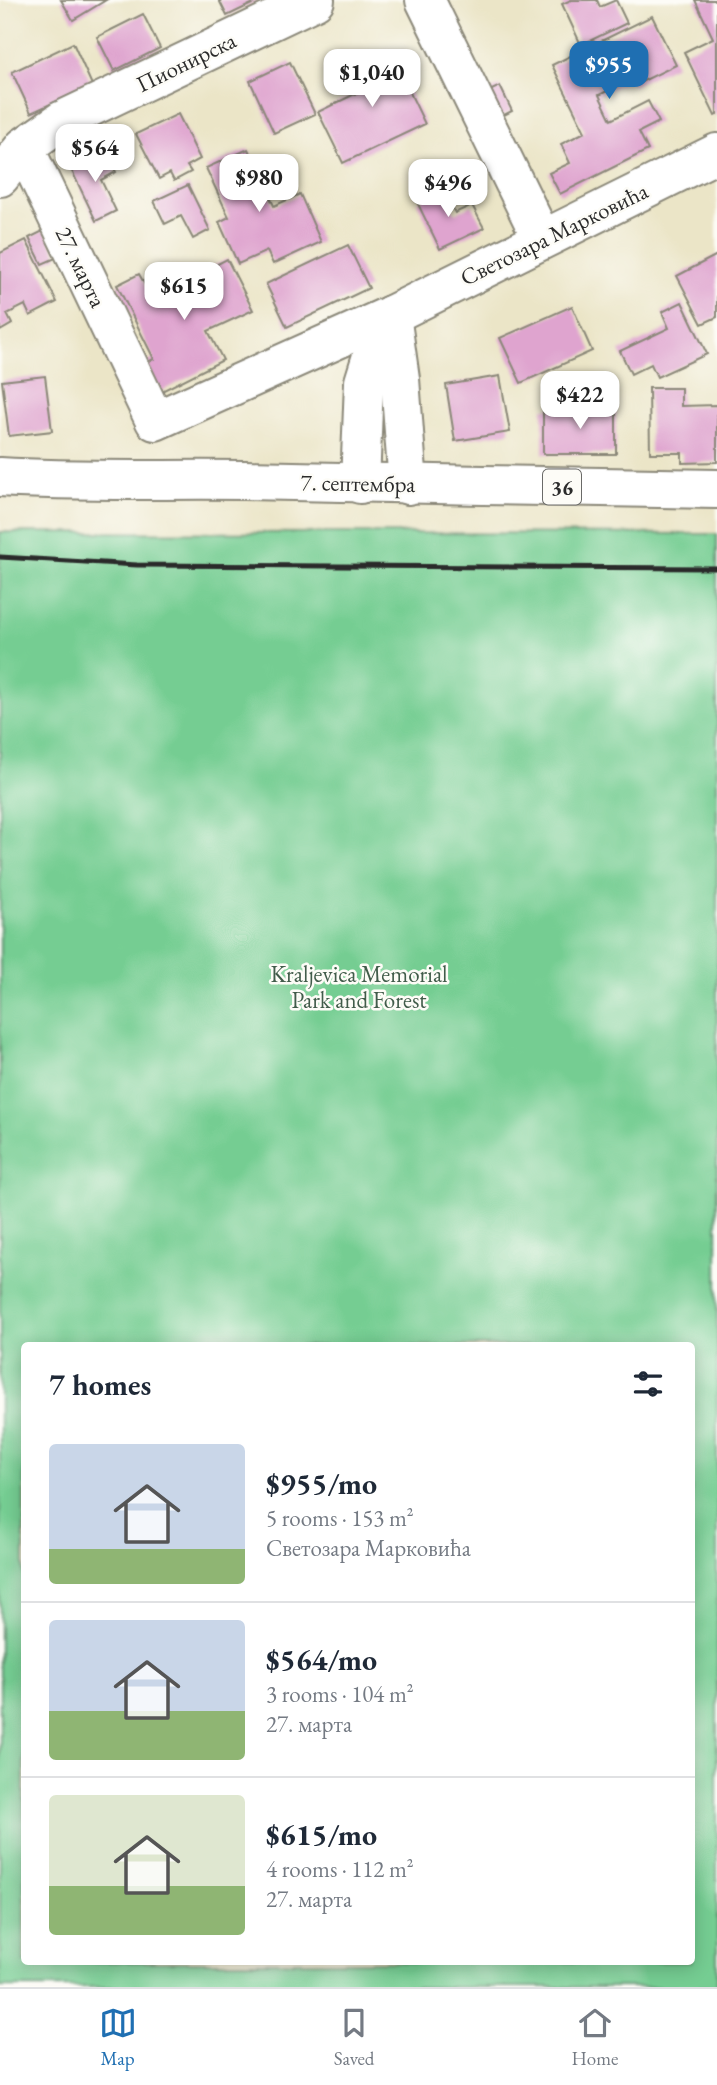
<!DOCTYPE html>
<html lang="en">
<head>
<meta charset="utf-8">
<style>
	:root { --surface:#fff; --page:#f6f6f7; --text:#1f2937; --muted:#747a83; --line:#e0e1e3; --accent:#1f6fb2 }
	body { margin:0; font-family:"EB Garamond",serif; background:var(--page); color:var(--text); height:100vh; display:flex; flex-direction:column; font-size:26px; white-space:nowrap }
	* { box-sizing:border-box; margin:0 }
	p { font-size:23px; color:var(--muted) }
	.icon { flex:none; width:38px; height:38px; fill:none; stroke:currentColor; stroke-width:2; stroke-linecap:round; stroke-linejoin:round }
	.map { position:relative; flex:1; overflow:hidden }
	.sheet { position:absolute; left:21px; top:1342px; width:674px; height:623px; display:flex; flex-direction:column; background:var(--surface); border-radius:7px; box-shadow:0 4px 18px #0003 }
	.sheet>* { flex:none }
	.price { position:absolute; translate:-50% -60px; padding:0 16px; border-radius:14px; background:#fff; color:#222; font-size:23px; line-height:46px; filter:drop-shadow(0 2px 4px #0008) }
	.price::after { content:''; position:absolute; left:50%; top:42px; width:21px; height:16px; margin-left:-10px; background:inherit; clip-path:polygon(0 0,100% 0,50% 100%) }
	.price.selected { background:var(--accent); color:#fff }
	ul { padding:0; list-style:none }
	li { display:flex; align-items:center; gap:21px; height:175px; padding:0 28px }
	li+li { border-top:2px solid var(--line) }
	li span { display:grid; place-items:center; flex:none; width:196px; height:140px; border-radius:7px; color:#555 }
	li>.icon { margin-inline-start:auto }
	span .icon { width:84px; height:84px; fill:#fffc; stroke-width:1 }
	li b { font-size:30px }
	h2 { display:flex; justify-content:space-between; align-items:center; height:84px; padding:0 28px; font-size:30px }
	.tabs { display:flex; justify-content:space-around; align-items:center; height:98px; border-top:2px solid var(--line); background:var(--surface); font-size:19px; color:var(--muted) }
	.tabs a { display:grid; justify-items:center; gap:4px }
	.tabs .selected { color:var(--accent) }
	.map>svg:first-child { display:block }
</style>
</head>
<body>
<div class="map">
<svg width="717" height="1987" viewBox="0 0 717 1987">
	<rect width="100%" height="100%" fill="#fdfcf7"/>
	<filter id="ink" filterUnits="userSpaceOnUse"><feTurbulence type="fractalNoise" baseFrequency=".0143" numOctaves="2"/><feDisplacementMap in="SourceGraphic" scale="14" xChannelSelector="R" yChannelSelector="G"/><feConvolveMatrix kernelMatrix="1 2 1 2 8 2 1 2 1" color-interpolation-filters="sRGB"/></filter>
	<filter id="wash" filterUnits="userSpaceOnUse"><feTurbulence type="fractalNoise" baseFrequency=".00686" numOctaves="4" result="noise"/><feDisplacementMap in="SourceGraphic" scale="28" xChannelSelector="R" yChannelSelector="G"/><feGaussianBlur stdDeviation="1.57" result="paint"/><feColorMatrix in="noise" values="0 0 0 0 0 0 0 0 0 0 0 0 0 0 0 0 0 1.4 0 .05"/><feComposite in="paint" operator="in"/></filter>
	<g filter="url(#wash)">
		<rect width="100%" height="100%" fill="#ebe5c7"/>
		<path fill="#74cd92" stroke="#507c5e" stroke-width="2" fill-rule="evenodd" d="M 0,532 L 717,534 L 717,1987 L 0,1987 ZM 24,1346 L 691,1346 L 691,1962 L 24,1962 Z"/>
		<g id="blocks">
			<g fill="#dfa4cf">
				<path d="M 61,0 L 106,0 L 73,20 Z"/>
				<path d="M 219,0 L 260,0 L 227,16 Z"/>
				<path d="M 571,0 L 597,0 L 600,7 L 616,0 L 627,23 L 581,45 L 562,4 Z"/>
				<path d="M 695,0 L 717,0 L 717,115 L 715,116 L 684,52 L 713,38 Z"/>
				<path d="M 143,14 L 160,48 L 114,71 L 97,37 Z"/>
				<path d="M 652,16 L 676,65 L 633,86 L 630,80 L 599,95 L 611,120 L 648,101 L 659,122 L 639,132 L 648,150 L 560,194 L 549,173 L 570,163 L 561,144 L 585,132 L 552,65 Z"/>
				<path d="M 73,43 L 92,85 L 31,113 L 12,72 Z"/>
				<path d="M 389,49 L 425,124 L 343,163 L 318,112 L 359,92 L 347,68 Z"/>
				<path d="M 290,62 L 315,114 L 274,133 L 250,81 Z"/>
				<path d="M 500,86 L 512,111 L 494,120 L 481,95 Z"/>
				<path d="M 178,114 L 200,159 L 187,166 L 191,172 L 174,181 L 170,173 L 159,179 L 136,134 Z"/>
				<path d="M 248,149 L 274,206 L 300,194 L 321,242 L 273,264 L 267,251 L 238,264 L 219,222 L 229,217 L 206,168 Z"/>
				<path d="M 105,151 L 116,172 L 101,180 L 116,211 L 96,221 L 70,167 Z"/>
				<path d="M 188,185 L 210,230 L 193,239 L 181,216 L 165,224 L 154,201 Z"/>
				<path d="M 443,189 L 455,213 L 472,205 L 484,228 L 440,249 L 417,202 Z"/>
				<path d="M 45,230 L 58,257 L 42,264 L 29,238 Z"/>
				<path d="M 26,240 L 57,302 L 30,316 L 25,305 L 7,314 L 12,324 L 0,331 L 0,253 Z"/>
				<path d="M 348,245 L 369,288 L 287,327 L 266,284 Z"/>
				<path d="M 717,255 L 717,317 L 702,324 L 677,276 Z"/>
				<path d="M 227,259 L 253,310 L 208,331 L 223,360 L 160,392 L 145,363 L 154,359 L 117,285 L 139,274 L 148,290 L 169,280 L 180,300 L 207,287 L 200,273 Z"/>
				<path d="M 682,302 L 707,354 L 657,377 L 651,364 L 631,374 L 620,351 L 669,328 L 662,312 Z"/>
				<path d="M 572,306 L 592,351 L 521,383 L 500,338 Z"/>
				<path d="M 45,376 L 52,431 L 9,436 L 2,381 Z"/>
				<path d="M 500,376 L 510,432 L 455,441 L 446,385 Z"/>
				<path d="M 649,388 L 681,388 L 681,406 L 717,405 L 717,462 L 682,463 L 682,453 L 650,453 Z"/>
				<rect x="543" y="408" width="73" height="46"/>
			</g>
		</g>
	</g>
	<g filter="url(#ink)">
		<use href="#blocks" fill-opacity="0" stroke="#8b8879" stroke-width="2"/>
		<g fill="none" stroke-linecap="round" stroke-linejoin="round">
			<defs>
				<g id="minor">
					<path d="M 425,0 L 542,239"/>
					<path d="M 24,147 L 155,421 L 391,315 L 717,153"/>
					<path d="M 0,177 L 24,147 L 61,121 L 315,0"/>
					<path d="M 391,315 L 400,379 L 408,485"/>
					<path d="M 360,484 L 364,382 L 373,353 L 391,315"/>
				</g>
				<path id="major" d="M 0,477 C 81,482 163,479 244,480 C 402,483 559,487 717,489"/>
			</defs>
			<use href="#minor" stroke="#8b8879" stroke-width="42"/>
			<use href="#major" stroke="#8b8879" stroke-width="42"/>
			<use href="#minor" stroke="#fff" stroke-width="38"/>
			<use href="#major" stroke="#fff" stroke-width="38"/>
			<path stroke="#2b2b2b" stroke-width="5" d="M 0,557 L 137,565 L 717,568"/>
		</g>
	</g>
	<g text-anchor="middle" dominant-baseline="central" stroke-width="5" stroke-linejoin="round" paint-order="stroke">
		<rect fill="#fdfcf7" stroke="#6a6a68" stroke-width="2" x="543" y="469.5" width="38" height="35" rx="5"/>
		<g font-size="21" font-weight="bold" fill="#2b2b2b">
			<text x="562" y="487">36</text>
		</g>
		<g font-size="23" fill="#2b2b2b" stroke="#fdfcf7">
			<text transform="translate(186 62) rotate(-26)">Пионирска</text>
			<text transform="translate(554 234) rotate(-26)">Светозара Марковића</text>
			<text transform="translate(81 267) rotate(64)">27. марта</text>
			<text transform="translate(358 483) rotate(1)">7. септембра</text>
		</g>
		<g font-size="23" fill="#415c4a" stroke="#fdfcf7">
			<text x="359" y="974">Kraljevica Memorial<tspan x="359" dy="26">Park and Forest</tspan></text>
		</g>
	</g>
</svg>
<b class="price selected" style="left:609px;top:101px">$955</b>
<b class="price" style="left:372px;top:109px">$1,040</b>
<b class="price" style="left:95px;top:184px">$564</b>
<b class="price" style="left:259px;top:214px">$980</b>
<b class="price" style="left:448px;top:219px">$496</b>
<b class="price" style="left:184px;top:322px">$615</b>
<b class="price" style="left:580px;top:431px">$422</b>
<section class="sheet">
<h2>7 homes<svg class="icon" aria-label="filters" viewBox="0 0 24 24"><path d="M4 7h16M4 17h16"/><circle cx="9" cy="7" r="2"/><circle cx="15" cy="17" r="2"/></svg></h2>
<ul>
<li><span style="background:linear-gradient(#c9d6e8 75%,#8fb573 0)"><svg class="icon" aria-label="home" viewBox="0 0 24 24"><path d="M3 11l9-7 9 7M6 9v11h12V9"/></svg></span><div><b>$955/mo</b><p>5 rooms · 153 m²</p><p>Светозара Марковића</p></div></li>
<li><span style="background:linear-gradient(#c9d6e8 65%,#8fb573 0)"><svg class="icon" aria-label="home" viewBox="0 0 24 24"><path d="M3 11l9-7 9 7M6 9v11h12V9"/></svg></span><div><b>$564/mo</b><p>3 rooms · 104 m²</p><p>27. марта</p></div></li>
<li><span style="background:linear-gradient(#dfe7d0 65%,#8fb573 0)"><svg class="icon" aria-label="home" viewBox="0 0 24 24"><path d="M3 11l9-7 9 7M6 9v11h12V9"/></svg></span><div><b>$615/mo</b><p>4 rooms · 112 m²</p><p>27. марта</p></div></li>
</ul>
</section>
</div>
<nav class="tabs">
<a class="selected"><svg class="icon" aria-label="map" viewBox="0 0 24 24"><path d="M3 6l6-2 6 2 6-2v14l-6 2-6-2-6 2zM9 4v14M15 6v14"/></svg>Map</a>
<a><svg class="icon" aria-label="saved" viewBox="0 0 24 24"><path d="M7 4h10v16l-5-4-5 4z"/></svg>Saved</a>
<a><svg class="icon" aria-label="home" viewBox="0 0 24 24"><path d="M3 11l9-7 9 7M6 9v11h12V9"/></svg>Home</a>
</nav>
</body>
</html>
